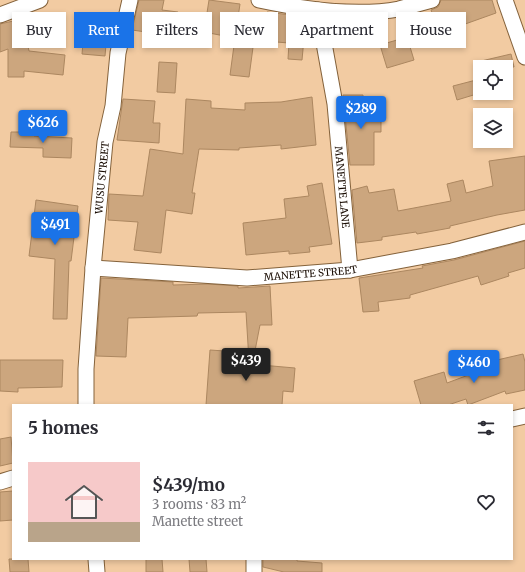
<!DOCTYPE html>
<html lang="en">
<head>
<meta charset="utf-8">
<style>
	:root { --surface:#fff; --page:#f7f7f7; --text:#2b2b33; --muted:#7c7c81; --line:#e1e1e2; --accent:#1a73e8 }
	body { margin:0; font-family:Merriweather,serif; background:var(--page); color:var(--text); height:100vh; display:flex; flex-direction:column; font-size:15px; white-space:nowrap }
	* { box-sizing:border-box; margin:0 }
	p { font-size:13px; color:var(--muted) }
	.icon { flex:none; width:22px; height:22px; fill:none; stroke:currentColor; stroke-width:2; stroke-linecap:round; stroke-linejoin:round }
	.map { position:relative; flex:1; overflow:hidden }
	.details { position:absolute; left:12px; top:404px; width:501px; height:156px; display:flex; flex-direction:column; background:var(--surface); border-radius:0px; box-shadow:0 2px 6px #0003 }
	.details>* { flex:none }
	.guide { position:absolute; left:12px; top:12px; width:501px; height:36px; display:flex; gap:8px }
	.buttons { position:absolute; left:473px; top:60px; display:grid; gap:8px }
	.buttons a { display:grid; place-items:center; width:40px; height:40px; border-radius:0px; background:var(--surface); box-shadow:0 2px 6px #0003; font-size:20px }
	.price { position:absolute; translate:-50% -34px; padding:0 9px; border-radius:4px; background:var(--accent); color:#fff; font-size:13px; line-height:26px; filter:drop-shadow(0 1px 2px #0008) }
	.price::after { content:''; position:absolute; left:50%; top:24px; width:12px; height:9px; margin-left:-6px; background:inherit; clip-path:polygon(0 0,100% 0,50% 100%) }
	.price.current { background:#222; color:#fff }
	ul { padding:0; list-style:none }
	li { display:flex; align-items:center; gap:12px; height:100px; padding:0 16px }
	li+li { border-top:1px solid var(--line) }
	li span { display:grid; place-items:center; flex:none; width:112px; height:80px; border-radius:0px; color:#555 }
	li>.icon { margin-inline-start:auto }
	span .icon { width:48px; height:48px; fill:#fffc; stroke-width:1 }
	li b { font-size:17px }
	h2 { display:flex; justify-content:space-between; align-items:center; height:48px; padding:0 16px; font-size:17px }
	.tag { padding:0 14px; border-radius:0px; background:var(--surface); box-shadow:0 2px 6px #0003; font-size:14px; line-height:36px }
	.tag.current { background:var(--accent); color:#fff }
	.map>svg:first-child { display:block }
</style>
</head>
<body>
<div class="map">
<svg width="525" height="572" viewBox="0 0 525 572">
	<rect width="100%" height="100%" fill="#f2cba2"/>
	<g fill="#cca67e" stroke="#ac8760">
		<path d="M 139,0 L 164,0 L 162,10 L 178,12 L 174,36 L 132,30 Z"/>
		<path d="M 209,0 L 240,4 L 235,38 L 204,32 Z"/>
		<path d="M 441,0 L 492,0 L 496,13 L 440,33 L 431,10 L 438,7 Z"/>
		<path d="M 267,12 L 306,17 L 302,60 L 288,59 L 289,43 L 264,41 Z"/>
		<path d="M 22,19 L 29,51 L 65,55 L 63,75 L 24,71 L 24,77 L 8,77 L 8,49 L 0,52 L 0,24 Z"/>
		<path d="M 338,20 L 375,21 L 376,37 L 338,38 Z"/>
		<path d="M 84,31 L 107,33 L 105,56 L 82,54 Z"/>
		<path d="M 407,37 L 414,60 L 387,68 L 380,45 Z"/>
		<path d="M 235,38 L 254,40 L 249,77 L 230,75 Z"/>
		<path d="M 511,54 L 514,67 L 477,67 L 477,62 Z"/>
		<path d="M 159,62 L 177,63 L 175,93 L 157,92 Z"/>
		<path d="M 480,79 L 480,93 L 457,100 L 453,86 Z"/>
		<path d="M 343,95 L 363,95 L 363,109 L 381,109 L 381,132 L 374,132 L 374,165 L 350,165 Z"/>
		<path d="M 312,97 L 316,145 L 281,149 L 281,145 L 239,148 L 239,150 L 199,149 L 192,193 L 195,193 L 192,214 L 166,210 L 161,253 L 134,250 L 138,222 L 108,220 L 109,194 L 143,196 L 150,149 L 183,154 L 186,99 L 211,101 L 211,108 L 245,110 L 245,103 L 281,102 Z"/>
		<path d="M 123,99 L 155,101 L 153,123 L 160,123 L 159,143 L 117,140 Z"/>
		<path d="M 11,132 L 34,132 L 34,136 L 72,138 L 71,158 L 43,157 L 43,148 L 10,147 Z"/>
		<path d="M 525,156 L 525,210 L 497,215 L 450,226 L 450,228 L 417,234 L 416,232 L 382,237 L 382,240 L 357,243 L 352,190 L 367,186 L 369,193 L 394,189 L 398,211 L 451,201 L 447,184 L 463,180 L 466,193 L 493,186 L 489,161 Z"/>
		<path d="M 322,183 L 332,244 L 309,247 L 310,252 L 289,254 L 289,251 L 246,255 L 243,223 L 286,218 L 284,199 L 309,196 L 307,186 Z"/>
		<path d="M 36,200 L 78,206 L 71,261 L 69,261 L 67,319 L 53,319 L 55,259 L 29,256 Z"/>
		<path d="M 525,241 L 525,268 L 508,273 L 509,276 L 481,285 L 478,276 L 410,295 L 410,298 L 378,302 L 379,311 L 363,312 L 359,278 L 423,268 L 422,266 L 454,260 Z"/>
		<path d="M 101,278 L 173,282 L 173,285 L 208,284 L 238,286 L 238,288 L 270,286 L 272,325 L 260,325 L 253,361 L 249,361 L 246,312 L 198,313 L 197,316 L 128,318 L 126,357 L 96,356 Z"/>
		<path d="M 210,350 L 239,352 L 238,363 L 295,368 L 293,392 L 283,391 L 282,405 L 206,405 Z"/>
		<path d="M 523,354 L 525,362 L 525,390 L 506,394 L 505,391 L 468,405 L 466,399 L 448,405 L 421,405 L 414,381 L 444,372 L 447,383 L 498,364 L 497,360 Z"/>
		<path d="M 0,360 L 63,360 L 62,387 L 18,388 L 18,392 L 0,391 Z"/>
		<path d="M 11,437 L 13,463 L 0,466 L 0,439 Z"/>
		<path d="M 13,491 L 13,520 L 0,521 L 0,492 Z"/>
		<path d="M 9,559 L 28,559 L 29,572 L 10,572 Z"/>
		<path d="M 146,559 L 162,559 L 163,572 L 146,572 Z"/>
		<path d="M 189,559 L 206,559 L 207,572 L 190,572 Z"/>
		<path d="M 263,559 L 297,559 L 297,561 L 322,563 L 322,572 L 284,572 L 263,567 Z"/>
	</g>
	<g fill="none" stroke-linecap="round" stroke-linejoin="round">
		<defs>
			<g id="minor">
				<path d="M 259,0 C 301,9 356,17 399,9 C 410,6 421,3 432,0"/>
				<path d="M 505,0 L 525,57"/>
				<path id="s1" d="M 318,10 L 335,104 L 350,270"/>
				<path d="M 0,15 L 40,0"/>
				<path id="s2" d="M 93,268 L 247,278 L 350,270 L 452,251 L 525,232"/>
				<path id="s3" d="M 86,405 L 86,369 L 93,268 L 105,142 L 113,106 L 118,53 L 130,0"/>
				<path d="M 512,419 L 525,416"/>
				<path d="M 0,482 L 13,478"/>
				<path d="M 96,559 L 97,572"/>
				<path d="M 254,572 L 254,559"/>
			</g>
		</defs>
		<use href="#minor" stroke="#84623b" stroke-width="17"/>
		<use href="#minor" stroke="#fff" stroke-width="15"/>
	</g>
	<g text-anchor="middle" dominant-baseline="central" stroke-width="4" stroke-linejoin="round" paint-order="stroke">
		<g font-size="10" fill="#170a00" stroke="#f9dab9">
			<text stroke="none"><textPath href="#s3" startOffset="228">WUSU STREET</textPath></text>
			<text stroke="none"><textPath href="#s1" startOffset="179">MANETTE LANE</textPath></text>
			<text stroke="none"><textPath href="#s2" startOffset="218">MANETTE STREET</textPath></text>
		</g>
	</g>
</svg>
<div class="buttons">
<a><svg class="icon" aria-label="locate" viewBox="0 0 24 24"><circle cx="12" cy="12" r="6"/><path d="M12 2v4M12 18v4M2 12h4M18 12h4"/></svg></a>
<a><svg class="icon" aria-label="layers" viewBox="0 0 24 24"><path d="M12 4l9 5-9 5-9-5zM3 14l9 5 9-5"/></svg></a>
</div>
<b class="price" style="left:361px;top:130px">$289</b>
<b class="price" style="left:43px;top:144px">$626</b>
<b class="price" style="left:55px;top:246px">$491</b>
<b class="price current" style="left:246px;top:382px">$439</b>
<b class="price" style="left:474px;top:384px">$460</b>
<div class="guide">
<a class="tag">Buy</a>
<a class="tag current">Rent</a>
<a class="tag">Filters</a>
<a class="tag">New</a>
<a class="tag">Apartment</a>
<a class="tag">House</a>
</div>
<section class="details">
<h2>5 homes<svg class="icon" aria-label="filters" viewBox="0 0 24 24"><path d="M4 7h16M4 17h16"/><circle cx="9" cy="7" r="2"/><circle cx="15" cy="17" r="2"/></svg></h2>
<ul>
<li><span style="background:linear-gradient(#f6c9c9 75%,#b9a48a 0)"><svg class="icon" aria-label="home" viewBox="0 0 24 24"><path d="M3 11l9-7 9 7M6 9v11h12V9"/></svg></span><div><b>$439/mo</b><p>3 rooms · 83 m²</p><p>Manette street</p></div><svg class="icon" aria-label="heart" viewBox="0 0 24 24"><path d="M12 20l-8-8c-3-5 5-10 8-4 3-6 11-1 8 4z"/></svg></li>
</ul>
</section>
</div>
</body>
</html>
